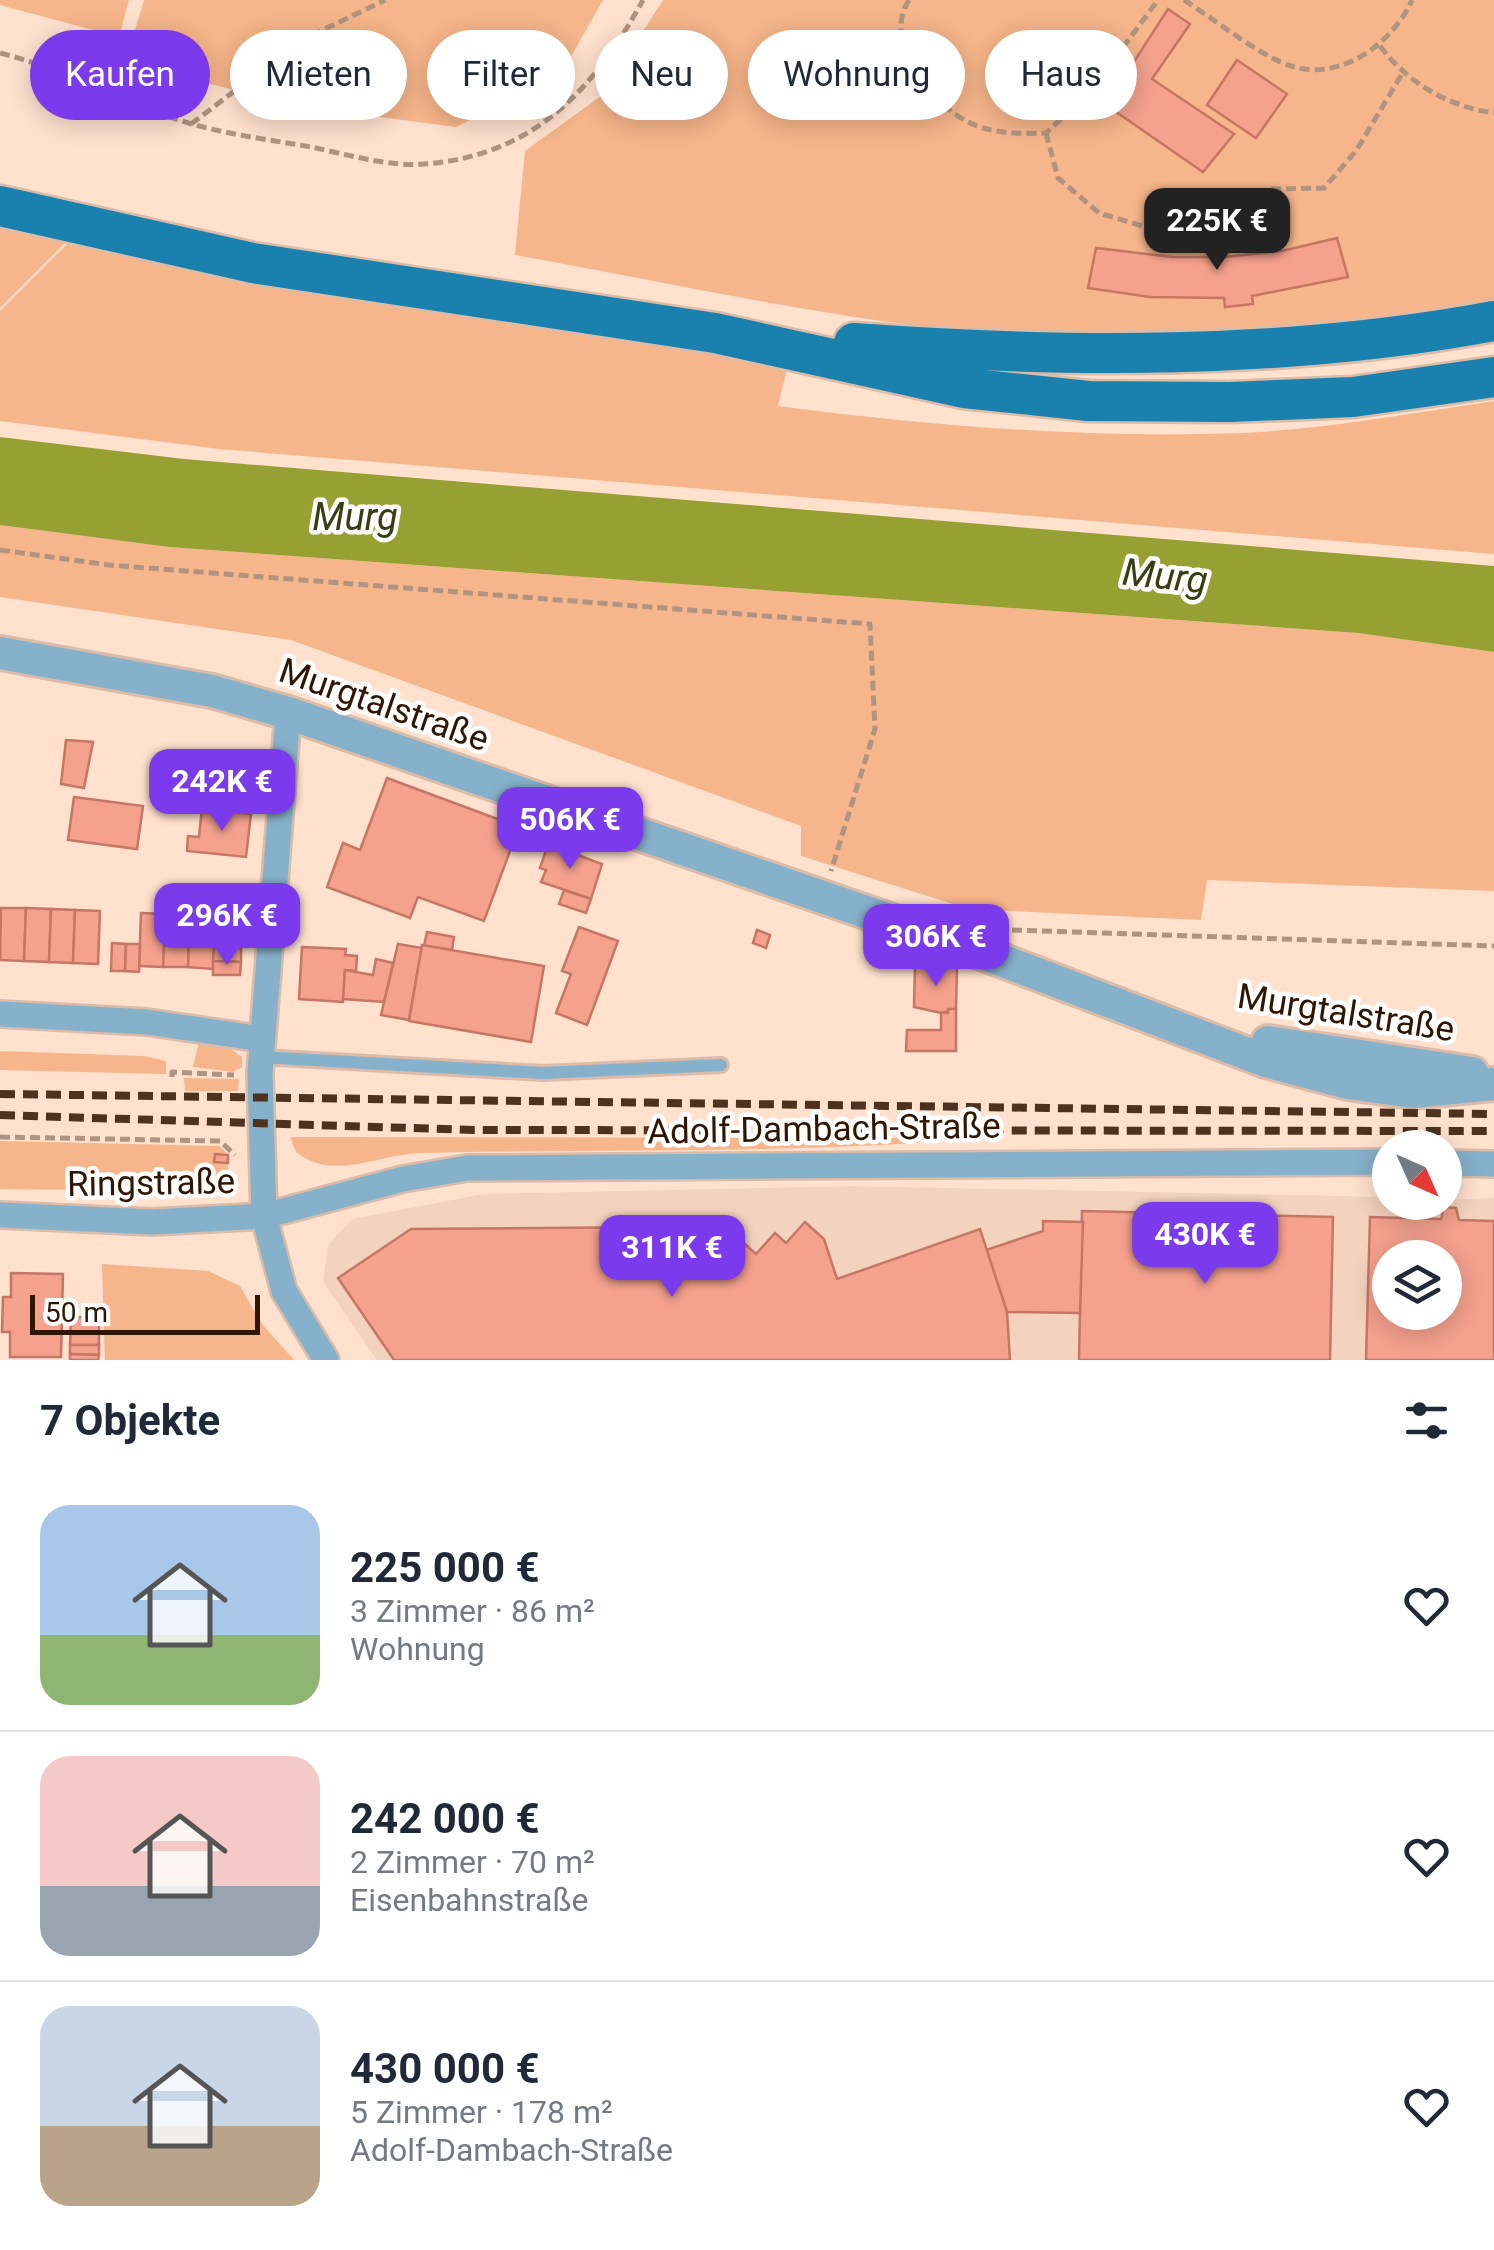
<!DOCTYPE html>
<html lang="de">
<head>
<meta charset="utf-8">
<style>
	:root { --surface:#fff; --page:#f2f2f3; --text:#1f2937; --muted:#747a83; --line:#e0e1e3; --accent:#7c3aed }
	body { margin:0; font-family:Roboto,sans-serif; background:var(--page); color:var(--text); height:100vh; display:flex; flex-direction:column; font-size:38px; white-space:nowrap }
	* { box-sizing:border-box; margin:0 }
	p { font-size:32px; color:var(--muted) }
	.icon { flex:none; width:55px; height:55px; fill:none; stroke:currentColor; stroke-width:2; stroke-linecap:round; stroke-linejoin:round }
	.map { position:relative; height:1360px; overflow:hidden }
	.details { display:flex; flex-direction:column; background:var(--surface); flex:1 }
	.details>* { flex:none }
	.top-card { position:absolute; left:30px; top:30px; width:1435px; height:90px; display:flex; gap:20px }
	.needle { width:65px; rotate:135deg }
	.fabs { position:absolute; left:1372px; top:1130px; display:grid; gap:20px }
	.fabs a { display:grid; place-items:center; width:90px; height:90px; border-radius:50%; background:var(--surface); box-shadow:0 5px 25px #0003; font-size:50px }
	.scale { position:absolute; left:30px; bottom:25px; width:230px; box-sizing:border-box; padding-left:10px; border:5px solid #2f1502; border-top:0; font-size:28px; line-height:35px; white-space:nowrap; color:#2f1502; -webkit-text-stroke:8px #fff; paint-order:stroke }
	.price { position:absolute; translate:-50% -85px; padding:0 22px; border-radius:20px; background:var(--accent); color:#fff; font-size:32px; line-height:65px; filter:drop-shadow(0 2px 5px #0008) }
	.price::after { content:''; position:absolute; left:50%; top:60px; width:30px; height:22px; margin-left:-15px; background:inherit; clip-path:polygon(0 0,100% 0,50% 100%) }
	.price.current { background:#222; color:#fff }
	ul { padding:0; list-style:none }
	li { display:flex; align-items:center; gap:30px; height:250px; padding:0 40px }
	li+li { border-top:2px solid var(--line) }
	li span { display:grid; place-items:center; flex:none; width:280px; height:200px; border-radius:30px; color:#555 }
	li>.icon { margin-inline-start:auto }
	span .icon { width:120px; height:120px; fill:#fffc; stroke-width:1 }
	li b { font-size:42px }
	h2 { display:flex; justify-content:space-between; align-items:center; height:120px; padding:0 40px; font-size:42px }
	.tag { padding:0 35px; border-radius:45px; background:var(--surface); box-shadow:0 5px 25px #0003; font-size:35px; line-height:90px }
	.tag.current { background:var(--accent); color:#fff }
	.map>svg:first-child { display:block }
</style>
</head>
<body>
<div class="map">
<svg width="1494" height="1360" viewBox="0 0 1494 1360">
	<rect width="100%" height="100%" fill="#ffe1ce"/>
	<path fill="#f3d3be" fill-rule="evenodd" d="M 851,1186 L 1390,1197 L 1390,1202 L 1494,1198 L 1494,1360 L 377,1360 L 323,1282 L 328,1245 L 352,1219 L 484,1194 ZM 1390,1258 L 1445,1258 L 1445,1312 L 1390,1312 Z"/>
	<g fill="#f6b58a">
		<path d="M 0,0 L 129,0 L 119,37 L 0,5 Z"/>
		<path d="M 144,0 L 603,0 L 560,76 L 456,127 L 296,106 L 184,77 L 124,67 Z"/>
		<path d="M 663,0 L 1494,0 L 1494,299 C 1308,342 1108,350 919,326 C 784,309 649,279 515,255 L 525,151 L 601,96 Z"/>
		<path d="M 0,224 L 68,240 L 0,308 Z"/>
		<path d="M 70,241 L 332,294 L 788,365 L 778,406 C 932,426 1088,439 1243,433 C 1327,429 1412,413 1494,401 L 1494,554 L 219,449 L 0,421 L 0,311 Z"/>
		<path d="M 0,525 L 169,547 L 1358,633 L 1494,652 L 1494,891 L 1207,880 L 1201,920 L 969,909 L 801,856 L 801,826 L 291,640 L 0,597 Z"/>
		<path d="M 199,1041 L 224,1044 L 242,1057 L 242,1067 L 233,1072 L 193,1067 Z"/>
		<path d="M 0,1051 L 144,1056 L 166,1061 L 166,1074 L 0,1070 Z"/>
		<path d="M 184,1078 L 239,1079 L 238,1091 L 185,1091 Z"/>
		<path d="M 290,1137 L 919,1138 L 918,1143 C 753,1153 586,1149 421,1153 C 378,1154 333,1182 296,1152 Z"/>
		<path d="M 0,1141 L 219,1146 L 227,1153 L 214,1153 L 214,1163 L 228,1164 L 228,1170 L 205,1191 L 0,1189 Z"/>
		<path d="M 102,1264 L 208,1271 L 240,1286 L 262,1324 L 294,1360 L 105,1360 Z"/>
	</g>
	<path fill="#96a033" d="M 0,437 L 184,459 L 1494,566 L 1494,652 L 1358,633 L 169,547 L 0,525 Z"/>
	<g fill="#f4a18d" stroke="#c67764" stroke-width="2.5" fill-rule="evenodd">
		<path d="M 1168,9 L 1190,24 L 1152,79 L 1234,134 L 1203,172 L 1106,105 Z"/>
		<path d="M 1237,60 L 1287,94 L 1256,138 L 1207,105 Z"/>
		<path d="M 1337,238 L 1348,277 L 1252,296 L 1253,304 L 1225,307 L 1224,298 L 1150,297 L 1088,288 L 1096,248 L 1172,257 L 1225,257 L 1282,251 Z"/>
		<path d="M 66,740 L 93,742 L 84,788 L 61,784 Z"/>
		<path d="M 387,778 L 519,827 L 484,921 L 418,897 L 410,918 L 327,887 L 343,843 L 360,850 Z"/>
		<path d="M 74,797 L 143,806 L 137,849 L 68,840 Z"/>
		<path d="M 202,808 L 251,814 L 246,857 L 187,851 L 188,836 L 199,837 Z"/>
		<path d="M 548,844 L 602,864 L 591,899 L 541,882 L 546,870 L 540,868 Z"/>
		<path d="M 564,890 L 591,899 L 586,913 L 559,904 Z"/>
		<path d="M 1,908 L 26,908 L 24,961 L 0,960 Z"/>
		<path d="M 26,908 L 51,909 L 49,962 L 24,961 Z"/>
		<path d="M 51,909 L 75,910 L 73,963 L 49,962 Z"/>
		<path d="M 75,910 L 100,911 L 98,964 L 73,963 Z"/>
		<path d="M 141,913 L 166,914 L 163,967 L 139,966 Z"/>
		<path d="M 166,914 L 190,914 L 188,967 L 163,967 Z"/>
		<path d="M 190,914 L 215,916 L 213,969 L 188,967 Z"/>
		<path d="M 215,920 L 242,921 L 242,935 L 214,933 Z"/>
		<path d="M 579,927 L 618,941 L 587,1025 L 556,1013 L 571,974 L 562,971 Z"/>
		<path d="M 757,930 L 770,935 L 766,948 L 753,943 Z"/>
		<path d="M 427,932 L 454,937 L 452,950 L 424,946 Z"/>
		<path d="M 214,933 L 242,935 L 241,948 L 214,947 Z"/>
		<path d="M 112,943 L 126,944 L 125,971 L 111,971 Z"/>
		<path d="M 126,944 L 140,944 L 139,972 L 125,971 Z"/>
		<path d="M 398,944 L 422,948 L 409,1020 L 381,1015 Z"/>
		<path d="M 422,945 L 544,966 L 531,1042 L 409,1021 Z"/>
		<path d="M 214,947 L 241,948 L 241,962 L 213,961 Z"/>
		<path d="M 302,947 L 346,949 L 345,955 L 357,956 L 356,971 L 345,970 L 343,1002 L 299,999 Z"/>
		<path d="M 376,959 L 393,963 L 384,1002 L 343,999 L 345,970 L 373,975 Z"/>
		<path d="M 213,961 L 241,962 L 240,975 L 213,975 Z"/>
		<path d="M 915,966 L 957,968 L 956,1009 L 941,1013 L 914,1007 Z"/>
		<path d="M 948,1009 L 956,1009 L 956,1051 L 906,1051 L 907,1030 L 941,1030 L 941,1013 L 948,1013 Z"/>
		<path d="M 215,1154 L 228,1155 L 228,1163 L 214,1162 Z"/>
		<path d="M 1444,1207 L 1456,1208 L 1459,1220 L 1494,1221 L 1494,1360 L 1366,1360 L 1370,1217 L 1441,1219 ZM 1390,1258 L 1445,1258 L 1445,1312 L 1390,1312 Z"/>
		<path d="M 1082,1211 L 1333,1217 L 1330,1360 L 1079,1360 Z"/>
		<path d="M 1043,1221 L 1083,1222 L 1080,1313 L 1007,1312 L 986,1250 L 1043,1231 Z"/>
		<path d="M 805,1222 L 824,1239 L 837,1279 L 980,1229 L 1007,1312 L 1010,1360 L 394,1360 L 338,1278 L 411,1229 L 664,1227 L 682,1278 L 727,1263 L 744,1243 L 756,1254 L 775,1233 L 786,1243 Z"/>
		<path d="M 11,1273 L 63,1274 L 61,1357 L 10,1357 L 10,1332 L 2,1332 L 3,1297 L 11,1297 Z"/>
		<path d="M 71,1317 L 99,1317 L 99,1345 L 70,1345 Z"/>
		<path d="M 70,1345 L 99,1345 L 99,1355 L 70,1354 Z"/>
		<path d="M 70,1354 L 99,1355 L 98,1360 L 70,1360 Z"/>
	</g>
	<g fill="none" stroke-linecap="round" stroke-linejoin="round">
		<defs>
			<path id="service" d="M 261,1057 L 543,1073 L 721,1065"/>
			<g id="minor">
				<path d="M 288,713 L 260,1073 L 264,1216 L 284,1291 L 326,1360"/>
				<path d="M 0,1014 L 147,1022 L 262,1039"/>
				<path d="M 1445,1163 L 1494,1164"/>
				<path d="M 0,1215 L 152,1222 L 264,1216 L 403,1179 L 467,1168 L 1390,1162"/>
			</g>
			<g id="tertiary">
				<path d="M 0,653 L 212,691 L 288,713 L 956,943 L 1266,1061 L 1348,1083 L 1412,1092 L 1494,1084"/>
				<path d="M 1268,1042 L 1472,1073"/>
			</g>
			<g id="primary">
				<path d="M 0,206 L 253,263 L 715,333 L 964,388 L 1088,401 L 1230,402 L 1353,397 L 1494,377"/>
				<path d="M 854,343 C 1064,358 1286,360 1494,321"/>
			</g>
		</defs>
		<use href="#service" stroke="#dabca9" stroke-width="18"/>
		<use href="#minor" stroke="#dabca9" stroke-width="30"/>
		<use href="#tertiary" stroke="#dabca9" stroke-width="38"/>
		<use href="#primary" stroke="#dabca9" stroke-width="45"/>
		<g stroke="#b09481" stroke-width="5" stroke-dasharray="10 5" stroke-linecap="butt">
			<path d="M 909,0 C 880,45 934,109 975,125 C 996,134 1024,134 1046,133 L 1089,93 L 1158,0"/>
			<path d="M 1184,0 C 1211,17 1263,58 1291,66 C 1341,82 1393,43 1412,0"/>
			<path d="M 1380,46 C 1408,83 1447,106 1494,113"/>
			<path d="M 0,53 C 68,70 126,105 192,124 C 230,135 272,140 311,147 C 346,154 388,167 424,164 C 533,156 593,91 643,0"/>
			<path d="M 191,124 L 302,40 L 385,0"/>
			<path d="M 1046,133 L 1058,178 L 1099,213 L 1149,228 L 1212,223 L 1243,210 L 1269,189 L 1324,188 L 1356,151 L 1402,74"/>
			<path d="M 0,550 L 109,565 L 870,624 L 875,729 L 831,871"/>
			<path d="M 1012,930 L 1494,946"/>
			<path d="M 172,1077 L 172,1072 L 234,1075"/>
			<path d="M 0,1137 L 220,1141 L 235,1155"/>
		</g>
		<use href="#service" stroke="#86b1ca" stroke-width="12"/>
		<use href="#minor" stroke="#86b1ca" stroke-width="25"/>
		<use href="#tertiary" stroke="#86b1ca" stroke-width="32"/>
		<use href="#primary" stroke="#1a80ae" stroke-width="40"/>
		<g stroke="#4d321f" stroke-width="8" stroke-dasharray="15 8" stroke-linecap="butt">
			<path d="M 0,1094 L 1494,1114"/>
			<path d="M 0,1115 L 473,1130 L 1494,1131"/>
		</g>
	</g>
	<g text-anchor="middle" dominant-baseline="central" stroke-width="9" stroke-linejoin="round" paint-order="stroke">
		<g font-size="35" fill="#2f1502" stroke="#fff">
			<text transform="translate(384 705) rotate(19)">Murgtalstraße</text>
			<text transform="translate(1346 1013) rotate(9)">Murgtalstraße</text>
			<text transform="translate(824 1129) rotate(-1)">Adolf-Dambach-Straße</text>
			<text transform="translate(151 1183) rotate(-1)">Ringstraße</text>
		</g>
		<g font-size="38" font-style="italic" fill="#393e11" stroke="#fff">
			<text x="355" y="517">Murg</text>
			<text transform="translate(1165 576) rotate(6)">Murg</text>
		</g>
	</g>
</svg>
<div class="fabs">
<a><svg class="needle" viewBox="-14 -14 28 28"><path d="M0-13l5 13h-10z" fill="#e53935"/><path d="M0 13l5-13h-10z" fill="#747a83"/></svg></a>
<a><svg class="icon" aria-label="layers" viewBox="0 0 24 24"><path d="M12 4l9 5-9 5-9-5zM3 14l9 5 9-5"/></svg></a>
</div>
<div class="scale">50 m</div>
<b class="price current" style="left:1217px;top:273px">225K €</b>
<b class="price" style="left:222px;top:834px">242K €</b>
<b class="price" style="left:570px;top:872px">506K €</b>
<b class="price" style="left:227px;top:968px">296K €</b>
<b class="price" style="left:936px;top:989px">306K €</b>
<b class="price" style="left:1205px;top:1287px">430K €</b>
<b class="price" style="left:672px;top:1300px">311K €</b>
<div class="top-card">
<a class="tag current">Kaufen</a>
<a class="tag">Mieten</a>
<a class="tag">Filter</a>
<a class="tag">Neu</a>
<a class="tag">Wohnung</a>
<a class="tag">Haus</a>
</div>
</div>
<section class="details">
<h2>7 Objekte<svg class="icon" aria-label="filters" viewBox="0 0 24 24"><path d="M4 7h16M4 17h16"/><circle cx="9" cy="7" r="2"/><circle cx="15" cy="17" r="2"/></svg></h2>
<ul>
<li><span style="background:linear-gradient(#a9c7e8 65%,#8fb573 0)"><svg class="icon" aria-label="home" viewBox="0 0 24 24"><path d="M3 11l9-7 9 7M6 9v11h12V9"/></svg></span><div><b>225 000 €</b><p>3 Zimmer · 86 m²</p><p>Wohnung</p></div><svg class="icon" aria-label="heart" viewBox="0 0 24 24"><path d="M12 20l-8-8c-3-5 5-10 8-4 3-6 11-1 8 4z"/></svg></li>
<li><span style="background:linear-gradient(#f6c9c9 65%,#9aa5b1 0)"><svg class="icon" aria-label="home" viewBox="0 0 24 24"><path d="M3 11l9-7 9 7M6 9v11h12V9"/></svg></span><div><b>242 000 €</b><p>2 Zimmer · 70 m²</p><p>Eisenbahnstraße</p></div><svg class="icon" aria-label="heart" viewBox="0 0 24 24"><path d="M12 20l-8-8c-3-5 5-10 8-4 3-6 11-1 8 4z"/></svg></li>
<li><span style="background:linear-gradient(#c9d6e8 60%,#b9a48a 0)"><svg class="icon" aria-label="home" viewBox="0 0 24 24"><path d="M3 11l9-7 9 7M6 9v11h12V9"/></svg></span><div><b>430 000 €</b><p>5 Zimmer · 178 m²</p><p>Adolf-Dambach-Straße</p></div><svg class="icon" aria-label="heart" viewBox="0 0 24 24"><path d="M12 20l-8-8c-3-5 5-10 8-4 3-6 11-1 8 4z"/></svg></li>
</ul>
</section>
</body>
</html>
